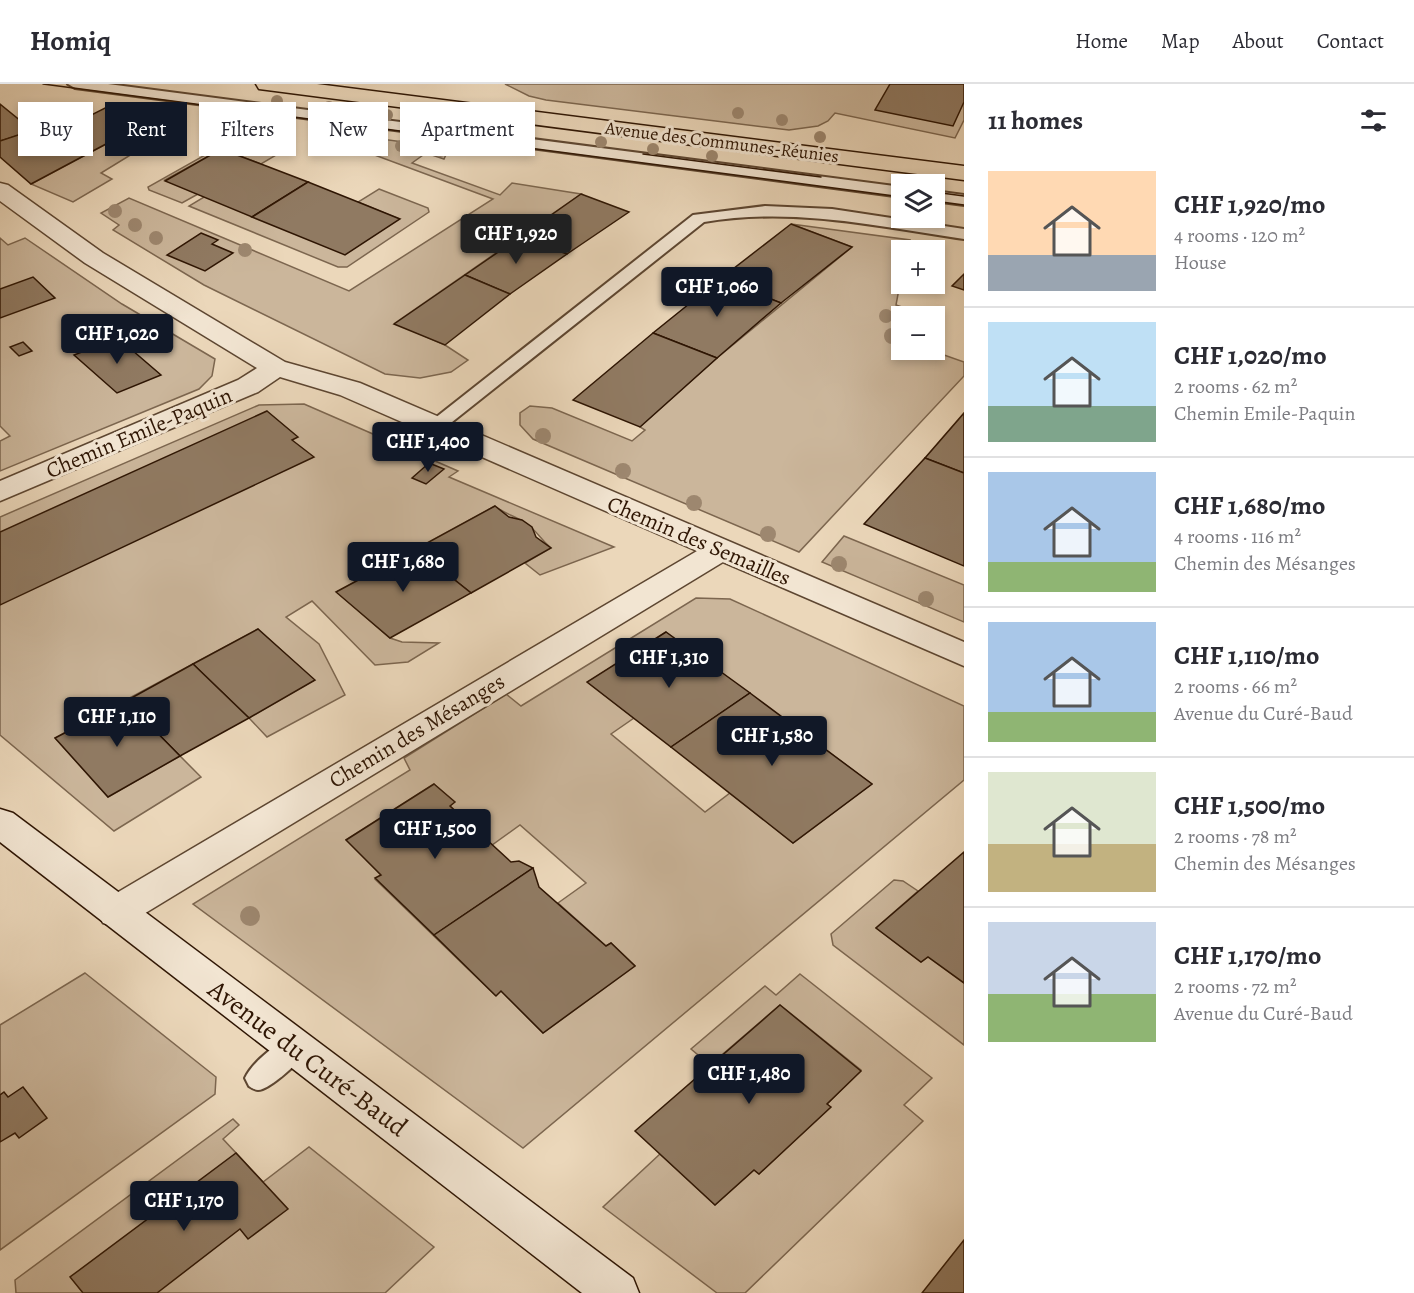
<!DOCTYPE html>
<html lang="en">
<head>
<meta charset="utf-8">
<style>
	:root { --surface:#fff; --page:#f7f7f7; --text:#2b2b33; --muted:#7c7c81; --line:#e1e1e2; --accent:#111827 }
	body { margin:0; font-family:Alegreya,serif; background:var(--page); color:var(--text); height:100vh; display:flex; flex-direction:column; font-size:22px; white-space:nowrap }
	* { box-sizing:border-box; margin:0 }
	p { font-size:20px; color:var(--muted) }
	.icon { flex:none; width:33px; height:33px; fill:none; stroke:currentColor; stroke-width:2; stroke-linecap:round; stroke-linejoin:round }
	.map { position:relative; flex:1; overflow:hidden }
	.sheet { display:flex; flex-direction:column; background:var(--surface); width:450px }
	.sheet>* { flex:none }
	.banner { position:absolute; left:18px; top:18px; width:570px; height:54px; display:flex; gap:12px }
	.controls { position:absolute; left:891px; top:90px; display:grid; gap:12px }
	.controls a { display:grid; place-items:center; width:54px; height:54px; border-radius:0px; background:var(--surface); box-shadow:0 3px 9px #0003; font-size:30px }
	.price { position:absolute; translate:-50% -51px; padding:0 14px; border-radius:6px; background:var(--accent); color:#fff; font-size:20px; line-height:39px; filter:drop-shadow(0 2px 3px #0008) }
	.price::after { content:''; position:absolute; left:50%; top:36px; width:18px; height:14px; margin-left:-9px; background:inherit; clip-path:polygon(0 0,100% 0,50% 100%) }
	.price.current { background:#222; color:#fff }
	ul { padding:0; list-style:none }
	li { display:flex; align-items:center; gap:18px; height:150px; padding:0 24px }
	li+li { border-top:2px solid var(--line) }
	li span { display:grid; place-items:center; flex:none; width:168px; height:120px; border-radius:0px; color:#555 }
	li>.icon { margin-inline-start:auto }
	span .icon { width:72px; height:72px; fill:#fffc; stroke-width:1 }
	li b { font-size:26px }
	h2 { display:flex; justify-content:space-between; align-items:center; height:72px; padding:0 24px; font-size:26px }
	.tag { padding:0 21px; border-radius:0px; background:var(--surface); box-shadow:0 3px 9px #0003; font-size:21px; line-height:54px }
	.tag.current { background:var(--accent); color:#fff }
	header { display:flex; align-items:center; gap:36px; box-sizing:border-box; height:84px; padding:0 30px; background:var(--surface); border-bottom:2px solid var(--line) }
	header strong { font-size:28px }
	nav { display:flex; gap:33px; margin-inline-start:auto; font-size:21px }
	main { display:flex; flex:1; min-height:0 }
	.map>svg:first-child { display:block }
</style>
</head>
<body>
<header>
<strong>Homiq</strong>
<nav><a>Home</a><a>Map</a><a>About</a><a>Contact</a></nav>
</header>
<main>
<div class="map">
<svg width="964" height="1209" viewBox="0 0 964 1209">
	<rect width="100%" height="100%" fill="#ebd7ba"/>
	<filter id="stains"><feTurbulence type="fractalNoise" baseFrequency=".00333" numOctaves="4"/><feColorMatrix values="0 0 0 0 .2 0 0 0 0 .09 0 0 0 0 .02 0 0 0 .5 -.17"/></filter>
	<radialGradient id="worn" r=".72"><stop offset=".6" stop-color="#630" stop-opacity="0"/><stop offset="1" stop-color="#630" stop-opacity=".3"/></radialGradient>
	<g fill="#cbb69b" stroke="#7c664f" stroke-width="1.5" fill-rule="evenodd">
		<path d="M 505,0 L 964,0 L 964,36 L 955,54 L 835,29 L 828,37 L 818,42 L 789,46 L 546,16 L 529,12 Z"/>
		<path d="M 151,36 L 173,45 L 101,89 L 112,95 L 73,118 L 31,100 Z"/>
		<path d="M 321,47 L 449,64 L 444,75 L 426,69 L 412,79 L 500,111 L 512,99 L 581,110 L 395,239 L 445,261 L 468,276 L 451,288 L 420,294 L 385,290 L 204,201 L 113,146 L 119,141 L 101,129 L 129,114 L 349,207 L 493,115 L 318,50 Z"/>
		<path d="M 237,53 L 243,53 L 283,67 L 261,80 L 221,65 L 165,96 L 198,110 L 182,119 L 149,106 L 148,103 Z"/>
		<path d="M 379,105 L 428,124 L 429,128 L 347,183 L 338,183 L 189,122 L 204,113 L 399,135 L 358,118 Z"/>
		<path d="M 791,140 L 910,156 L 907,166 L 902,166 L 901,194 L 896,221 L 922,230 L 902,232 L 901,251 L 898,254 L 901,255 L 902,266 L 930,266 L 964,278 L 964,292 L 799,468 L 533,355 L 520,341 L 520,329 L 530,322 L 552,324 L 632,357 L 645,346 L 640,343 L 717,274 L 852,163 Z"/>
		<path d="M 0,154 L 8,161 L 25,154 L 122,220 L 215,275 L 212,292 L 199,305 L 0,387 L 0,357 L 10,352 L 0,342 Z"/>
		<path d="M 304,320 L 458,387 L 449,393 L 614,463 L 540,491 L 525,479 L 551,464 C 540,455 538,448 528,441 C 517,432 506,431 495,422 L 337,508 L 390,554 L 402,558 L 439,559 L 408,578 L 375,581 L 312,517 L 286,533 L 319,560 L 345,611 L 267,653 L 249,634 L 314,596 L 258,545 L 55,654 L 108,713 L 180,672 L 201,693 L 114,747 L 0,651 L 0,433 L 259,321 Z"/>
		<path d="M 844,452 L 964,501 L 964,538 L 822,478 Z"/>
		<path d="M 696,514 L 730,515 L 964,622 L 964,696 L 523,1064 L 193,820 L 410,686 L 404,674 L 506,610 L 521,622 ZM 666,548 L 872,700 L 793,759 L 730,709 L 705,728 L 611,650 L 634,634 L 588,598 ZM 434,700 L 454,718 L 450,722 L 492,761 L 520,741 L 586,799 L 558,819 L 606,862 L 611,859 L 635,882 L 543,949 L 501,907 L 495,911 L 375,795 L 381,791 L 346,756 Z"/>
		<path d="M 894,796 L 903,797 L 918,807 L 876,844 L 921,878 L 928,873 L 964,899 L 964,961 L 833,861 L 831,850 Z"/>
		<path d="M 85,889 L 216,993 L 215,1010 L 0,1166 L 0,941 Z"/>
		<path d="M 800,890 L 932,994 L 904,1021 L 923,1037 L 745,1209 L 717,1209 L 603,1123 L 660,1070 L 715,1121 L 754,1086 L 759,1090 L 830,1023 L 827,1020 L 861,986 L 780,921 L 710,981 L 691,965 L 765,902 L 776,911 Z"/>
		<path d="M 233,1035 L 239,1041 L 223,1055 L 263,1098 L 309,1063 L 434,1163 L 385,1209 L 16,1209 L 15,1196 Z"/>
	</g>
	<g fill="#907a62" stroke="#2e1503" stroke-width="1.5">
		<path d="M 890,0 L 964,0 L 964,18 L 953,42 L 875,26 Z"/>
		<path d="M 0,20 L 33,47 L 0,57 Z"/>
		<path d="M 107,23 L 119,28 L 124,25 L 151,36 L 31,100 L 0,73 L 0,57 L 27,48 L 44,55 Z"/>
		<path d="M 221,65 L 261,80 L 308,98 L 252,133 L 165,97 Z"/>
		<path d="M 308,98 L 358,118 L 400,135 L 345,171 L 252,133 Z"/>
		<path d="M 581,110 L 629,128 L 567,170 L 520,153 Z"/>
		<path d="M 791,140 L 852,163 L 781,219 L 720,195 Z"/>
		<path d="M 201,149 L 218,156 L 212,160 L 233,169 L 205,187 L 167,171 Z"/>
		<path d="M 520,153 L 567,170 L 510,210 L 465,191 Z"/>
		<path d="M 964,190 L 964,206 L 952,202 Z"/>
		<path d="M 465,191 L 510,210 L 445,261 L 394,240 Z"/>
		<path d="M 33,193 L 55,214 L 0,234 L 0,205 Z"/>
		<path d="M 720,195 L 781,219 L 717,274 L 653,249 Z"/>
		<path d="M 653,249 L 717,274 L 640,343 L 573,316 Z"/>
		<path d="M 118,254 L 161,291 L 117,309 L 74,271 Z"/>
		<path d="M 23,258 L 32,267 L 19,272 L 10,263 Z"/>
		<path d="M 267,327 L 298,353 L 292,356 L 314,373 L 0,521 L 0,448 Z"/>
		<path d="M 964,329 L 964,389 L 925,374 Z"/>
		<path d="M 925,374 L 964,389 L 964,482 L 864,440 Z"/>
		<path d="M 429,379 L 444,385 L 426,400 L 412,394 Z"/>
		<path d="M 495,422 L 509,433 L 522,436 L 532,443 L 536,453 L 551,464 L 471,509 L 416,465 Z"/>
		<path d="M 416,465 L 471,509 L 390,554 L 336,508 Z"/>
		<path d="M 258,545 L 315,596 L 249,634 L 193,580 Z"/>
		<path d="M 666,548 L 750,609 L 671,663 L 587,598 Z"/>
		<path d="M 193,580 L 249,634 L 180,672 L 126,617 Z"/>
		<path d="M 750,609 L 872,700 L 793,759 L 671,663 Z"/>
		<path d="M 126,617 L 180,672 L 108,713 L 55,654 Z"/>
		<path d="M 434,700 L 455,718 L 450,722 L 511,778 L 519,777 L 533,784 L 434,851 L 375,794 L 381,791 L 346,756 Z"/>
		<path d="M 964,768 L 964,899 L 928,873 L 921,878 L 876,844 Z"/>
		<path d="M 533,784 L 539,803 L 606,862 L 611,859 L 635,882 L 543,949 L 501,907 L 496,912 L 434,851 Z"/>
		<path d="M 780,921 L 861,987 L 827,1020 L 831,1023 L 759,1090 L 754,1086 L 715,1121 L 635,1047 Z"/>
		<path d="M 23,1003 L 47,1034 L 19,1054 L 15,1049 L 0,1058 L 0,1011 L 4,1008 L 8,1013 Z"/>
		<path d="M 236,1069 L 288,1125 L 248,1155 L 240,1145 L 157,1209 L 83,1209 L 70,1193 Z"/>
		<path d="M 964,1156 L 964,1209 L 922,1209 Z"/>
	</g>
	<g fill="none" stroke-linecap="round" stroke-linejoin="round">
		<defs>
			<g id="lane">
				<path d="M 68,0 L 108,0 L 902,103 L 902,113 L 75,4 Z"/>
				<path d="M 934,107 L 964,111 L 964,121 L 934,117 Z"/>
				<path d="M 765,122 L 832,125 L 964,145 L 964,155 C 877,142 792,123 704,138 L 442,346 L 435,348 L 425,342 L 693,131 Z"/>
				<path d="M 295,952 L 305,956 L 309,964 C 304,974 270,1006 258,1006 C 255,1006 252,1004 249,1002 L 245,994 C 253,977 278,958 295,952 Z"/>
			</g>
			<path id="street" d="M 0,99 L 8,101 L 103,169 L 285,278 L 360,299 L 964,558 L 964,582 L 723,478 L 129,839 L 116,843 L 103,839 L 97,828 L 103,817 L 697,467 L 340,311 L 280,293 L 258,308 L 0,417 L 0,397 L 238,296 L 257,284 L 85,179 L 0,117 Z"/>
			<path id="secondary" d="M 0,725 L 13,729 L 633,1194 L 639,1209 L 582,1209 L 0,758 Z"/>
			<path id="primary" d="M 256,0 L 317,0 L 964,82 L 964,96 L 267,6 L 259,5 Z"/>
		</defs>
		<use href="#lane" stroke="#5d4631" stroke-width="4"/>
		<use href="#street" stroke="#5d4631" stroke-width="3"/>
		<use href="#secondary" stroke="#2e1503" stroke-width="3"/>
		<use href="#primary" stroke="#2e1503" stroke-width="3"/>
		<use href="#lane" fill="#f2e5d2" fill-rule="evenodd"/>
		<use href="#street" fill="#f2e5d2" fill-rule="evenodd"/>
		<use href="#secondary" fill="#f2e5d2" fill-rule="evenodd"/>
		<use href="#primary" fill="#ebd7ba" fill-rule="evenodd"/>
		<g stroke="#2e1503" stroke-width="1.5">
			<path d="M 43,0 L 902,113"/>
			<path d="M 643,70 L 821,93"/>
			<path d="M 934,108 L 964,112"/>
			<path d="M 934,117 L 964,121"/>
		</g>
	</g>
	<g fill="#9d876f">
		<circle cx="277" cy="17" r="6"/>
		<circle cx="329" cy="23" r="6"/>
		<circle cx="60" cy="29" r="6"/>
		<circle cx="738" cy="29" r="6"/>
		<circle cx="387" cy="31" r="6"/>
		<circle cx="782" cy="36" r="6"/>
		<circle cx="437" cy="37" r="6"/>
		<circle cx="502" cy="45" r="6"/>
		<circle cx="820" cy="53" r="6"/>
		<circle cx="360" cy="57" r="6"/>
		<circle cx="601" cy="58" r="6"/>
		<circle cx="401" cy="62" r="6"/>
		<circle cx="653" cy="65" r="6"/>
		<circle cx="440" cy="67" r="6"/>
		<circle cx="712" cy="72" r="6"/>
		<circle cx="115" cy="127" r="7"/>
		<circle cx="135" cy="141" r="7"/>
		<circle cx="156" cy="154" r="7"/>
		<circle cx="245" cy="166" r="7"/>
		<circle cx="886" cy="232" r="7"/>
		<circle cx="892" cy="252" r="8"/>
		<circle cx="543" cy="352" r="8"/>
		<circle cx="623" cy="387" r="8"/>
		<circle cx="694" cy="419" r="8"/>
		<circle cx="768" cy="450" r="8"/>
		<circle cx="839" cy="480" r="8"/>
		<circle cx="926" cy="515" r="8"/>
		<circle cx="250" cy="832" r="10"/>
	</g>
	<g text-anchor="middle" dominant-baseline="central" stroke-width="6" stroke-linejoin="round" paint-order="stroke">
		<g font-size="18" fill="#2e1503" stroke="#f2e5d2">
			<text transform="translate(722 58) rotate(7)">Avenue des Communes-Réunies</text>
		</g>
		<g font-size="22" fill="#2e1503" stroke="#f2e5d2">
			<text transform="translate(139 349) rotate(-23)">Chemin Emile-Paquin</text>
			<text transform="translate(699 457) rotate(23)">Chemin des Semailles</text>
			<text transform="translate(417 647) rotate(-31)">Chemin des Mésanges</text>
		</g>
		<g font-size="27" fill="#2e1503" stroke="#f2e5d2">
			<text transform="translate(308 974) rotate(37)">Avenue du Curé-Baud</text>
		</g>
	</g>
	<rect width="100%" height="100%" filter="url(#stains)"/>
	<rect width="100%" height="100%" fill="url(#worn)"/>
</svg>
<div class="controls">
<a><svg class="icon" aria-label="layers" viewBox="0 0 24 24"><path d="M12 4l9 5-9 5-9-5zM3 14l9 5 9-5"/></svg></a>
<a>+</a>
<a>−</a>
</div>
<b class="price current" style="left:516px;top:181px">CHF 1,920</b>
<b class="price" style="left:717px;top:234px">CHF 1,060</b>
<b class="price" style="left:117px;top:281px">CHF 1,020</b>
<b class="price" style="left:428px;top:389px">CHF 1,400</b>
<b class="price" style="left:403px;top:509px">CHF 1,680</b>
<b class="price" style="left:669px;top:605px">CHF 1,310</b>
<b class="price" style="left:117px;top:664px">CHF 1,110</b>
<b class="price" style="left:772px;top:683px">CHF 1,580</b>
<b class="price" style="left:435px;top:776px">CHF 1,500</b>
<b class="price" style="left:749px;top:1021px">CHF 1,480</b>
<b class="price" style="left:184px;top:1148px">CHF 1,170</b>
<div class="banner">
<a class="tag">Buy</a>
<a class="tag current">Rent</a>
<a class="tag">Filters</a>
<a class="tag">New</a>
<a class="tag">Apartment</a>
</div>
</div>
<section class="sheet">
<h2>11 homes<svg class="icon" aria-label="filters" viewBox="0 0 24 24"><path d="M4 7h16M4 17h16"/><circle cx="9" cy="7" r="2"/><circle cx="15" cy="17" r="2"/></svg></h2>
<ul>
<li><span style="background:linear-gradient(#ffd9b3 70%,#9aa5b1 0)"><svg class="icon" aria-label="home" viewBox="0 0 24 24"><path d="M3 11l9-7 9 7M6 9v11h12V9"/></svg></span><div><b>CHF 1,920/mo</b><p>4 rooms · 120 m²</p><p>House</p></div></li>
<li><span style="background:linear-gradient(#bfe0f5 70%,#7fa58c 0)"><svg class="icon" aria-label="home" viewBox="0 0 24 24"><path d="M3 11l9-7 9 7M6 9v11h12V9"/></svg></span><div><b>CHF 1,020/mo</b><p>2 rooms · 62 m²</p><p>Chemin Emile-Paquin</p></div></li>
<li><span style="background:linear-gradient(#a9c7e8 75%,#8fb573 0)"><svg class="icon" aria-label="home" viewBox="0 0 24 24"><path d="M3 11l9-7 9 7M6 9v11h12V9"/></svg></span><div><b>CHF 1,680/mo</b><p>4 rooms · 116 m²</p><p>Chemin des Mésanges</p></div></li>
<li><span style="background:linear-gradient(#a9c7e8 75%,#8fb573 0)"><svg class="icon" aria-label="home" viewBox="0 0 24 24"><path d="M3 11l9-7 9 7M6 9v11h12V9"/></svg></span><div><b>CHF 1,110/mo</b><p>2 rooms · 66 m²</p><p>Avenue du Curé-Baud</p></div></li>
<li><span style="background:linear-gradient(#dfe7d0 60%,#c2b280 0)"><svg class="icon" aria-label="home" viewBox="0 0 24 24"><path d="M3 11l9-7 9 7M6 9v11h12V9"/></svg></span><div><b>CHF 1,500/mo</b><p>2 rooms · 78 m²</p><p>Chemin des Mésanges</p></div></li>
<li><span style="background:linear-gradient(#c9d6e8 60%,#8fb573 0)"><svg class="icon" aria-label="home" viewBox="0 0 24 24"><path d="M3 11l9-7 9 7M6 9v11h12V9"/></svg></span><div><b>CHF 1,170/mo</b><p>2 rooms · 72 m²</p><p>Avenue du Curé-Baud</p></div></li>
</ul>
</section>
</main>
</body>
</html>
